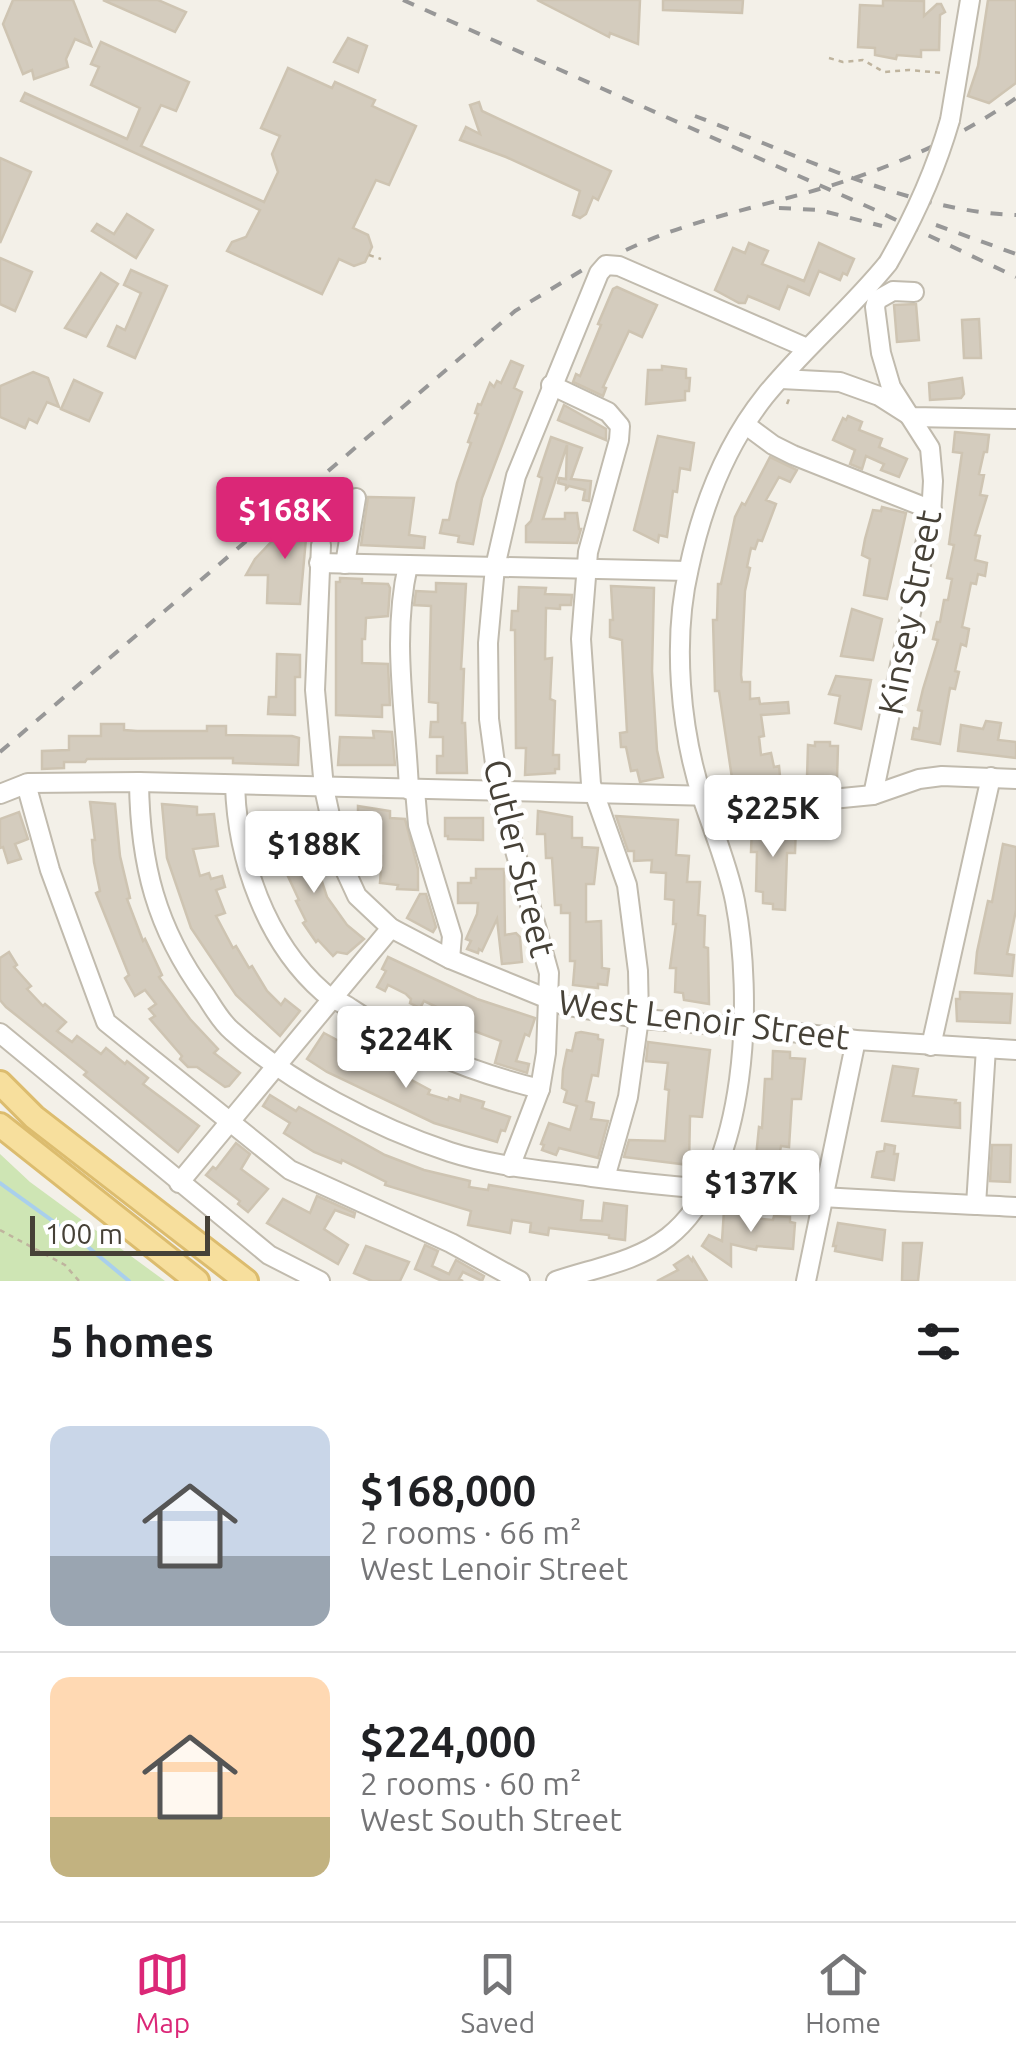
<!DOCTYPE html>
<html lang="en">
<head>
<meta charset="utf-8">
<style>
	:root { --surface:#fff; --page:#f2f2f2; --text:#202124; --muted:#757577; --line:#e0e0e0; --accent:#db2777 }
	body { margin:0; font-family:Ubuntu,sans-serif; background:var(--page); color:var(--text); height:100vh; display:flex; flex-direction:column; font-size:38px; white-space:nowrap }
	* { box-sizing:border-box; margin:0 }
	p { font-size:32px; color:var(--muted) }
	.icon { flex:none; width:55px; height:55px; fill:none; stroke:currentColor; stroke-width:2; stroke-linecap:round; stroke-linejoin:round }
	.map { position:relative; height:1281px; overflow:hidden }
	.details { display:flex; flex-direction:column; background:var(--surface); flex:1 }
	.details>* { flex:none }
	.scale { position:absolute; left:30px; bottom:25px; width:180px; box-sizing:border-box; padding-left:10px; border:5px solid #464137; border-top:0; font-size:28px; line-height:35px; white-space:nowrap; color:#464137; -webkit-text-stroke:8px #fff; paint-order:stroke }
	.price { position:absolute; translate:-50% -85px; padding:0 22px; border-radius:10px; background:#fff; color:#222; font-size:32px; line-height:65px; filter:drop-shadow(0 2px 5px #0008) }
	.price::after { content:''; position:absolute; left:50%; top:60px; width:30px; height:22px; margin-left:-15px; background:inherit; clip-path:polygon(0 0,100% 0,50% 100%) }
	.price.selected { background:var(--accent); color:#fff }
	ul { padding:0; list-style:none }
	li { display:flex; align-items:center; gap:30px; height:250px; padding:0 50px }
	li+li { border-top:2px solid var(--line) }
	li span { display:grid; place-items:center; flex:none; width:280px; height:200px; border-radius:20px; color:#555 }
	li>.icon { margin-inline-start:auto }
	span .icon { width:120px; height:120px; fill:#fffc; stroke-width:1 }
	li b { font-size:42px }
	h2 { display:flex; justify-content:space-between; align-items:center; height:120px; padding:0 50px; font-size:42px }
	.tab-bar { display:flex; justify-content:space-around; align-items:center; height:140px; border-top:2px solid var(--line); background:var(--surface); font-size:28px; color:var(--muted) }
	.tab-bar a { display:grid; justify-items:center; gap:5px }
	.tab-bar .selected { color:var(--accent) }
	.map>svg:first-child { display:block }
</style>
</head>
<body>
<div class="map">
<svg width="1016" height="1281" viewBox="0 0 1016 1281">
	<rect width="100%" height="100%" fill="#f3f0e8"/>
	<path fill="#cee5b4" d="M 0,1154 L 30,1182 L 165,1281 L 0,1281 Z"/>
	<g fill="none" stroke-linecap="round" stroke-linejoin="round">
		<path stroke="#a9cfec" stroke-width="4" d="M 0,1183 L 82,1242 L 129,1281"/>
	</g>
	<g fill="#d4ccbe" stroke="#cec4b2" stroke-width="2.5">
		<path d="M 13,0 L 73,0 L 91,46 L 75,39 L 66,59 L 68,67 L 34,79 L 32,70 L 23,74 L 3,24 Z"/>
		<path d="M 103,0 L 158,0 L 186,12 L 175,32 Z"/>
		<path d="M 537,0 L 640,0 L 638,44 L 610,33 L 609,37 Z"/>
		<path d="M 663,0 L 743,0 L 742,13 L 663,10 Z"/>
		<path d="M 883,0 L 924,1 L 924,16 L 937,4 L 941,4 L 945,12 L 940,15 L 939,50 L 921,50 L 921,57 L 897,55 L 896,59 L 875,55 L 875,48 L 858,47 L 860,5 L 883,6 Z"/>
		<path d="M 988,0 L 1016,0 L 1016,83 L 989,103 L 968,96 L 978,66 Z"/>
		<path d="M 348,38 L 367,46 L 358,72 L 334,62 Z"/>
		<path d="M 101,42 L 189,82 L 176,111 L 161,105 L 141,146 L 264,202 L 278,172 L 272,154 L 280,136 L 261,128 L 288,68 L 332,88 L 335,82 L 375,100 L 372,106 L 416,126 L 389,185 L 376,180 L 353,228 L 368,235 L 372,247 L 365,262 L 354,266 L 339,259 L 322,294 L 227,251 L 232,242 L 246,237 L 260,210 L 21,101 L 25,93 L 127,139 L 140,108 L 91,85 L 99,67 L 91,64 Z"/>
		<path d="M 479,102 L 482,111 L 611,171 L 598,200 L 593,197 L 586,214 L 580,218 L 573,215 L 580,191 L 506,157 L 460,140 L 466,127 L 480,134 L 470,105 Z"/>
		<path d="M 0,158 L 31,172 L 0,243 Z"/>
		<path d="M 127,214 L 153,230 L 136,258 L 92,231 L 97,224 L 114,234 Z"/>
		<path d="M 749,243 L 768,251 L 762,264 L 804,281 L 819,243 L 854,259 L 847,275 L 843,273 L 840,280 L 819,271 L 809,295 L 788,286 L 779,309 L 748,296 L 745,303 L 739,303 L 715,290 L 733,248 L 745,253 Z"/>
		<path d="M 0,258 L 32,272 L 15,311 L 0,304 Z"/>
		<path d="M 131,270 L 167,286 L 135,358 L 108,346 L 117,326 L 125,330 L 141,293 L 124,285 Z"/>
		<path d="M 101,273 L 118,284 L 86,337 L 65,328 Z"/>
		<path d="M 617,287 L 657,305 L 642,337 L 629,331 L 603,387 L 606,388 L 603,396 L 573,382 L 576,374 L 580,376 L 601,325 L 598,324 L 613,289 Z"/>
		<path d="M 916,304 L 919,340 L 897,342 L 894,305 Z"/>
		<path d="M 979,319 L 981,358 L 964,358 L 962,320 Z"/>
		<path d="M 511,361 L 523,366 L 514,388 L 522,392 L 482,498 L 473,544 L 458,542 L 459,536 L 440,533 L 443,520 L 449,520 L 457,483 L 471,443 L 468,442 L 478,414 L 475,413 L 478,404 L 481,405 L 490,383 L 494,387 L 497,381 L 501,383 Z"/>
		<path d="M 662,366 L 686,369 L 686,378 L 690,378 L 689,391 L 685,391 L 685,400 L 646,404 L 648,370 L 662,370 Z"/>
		<path d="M 33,372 L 48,378 L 59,407 L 47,402 L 37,423 L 29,419 L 25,428 L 0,417 L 0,386 Z"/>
		<path d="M 962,378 L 964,394 L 961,398 L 930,400 L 929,383 Z"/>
		<path d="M 74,380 L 102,393 L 89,421 L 61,409 Z"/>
		<path d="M 564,405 L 606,429 L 606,440 L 558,420 Z"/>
		<path d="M 848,416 L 862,422 L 859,430 L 882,439 L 879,447 L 907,459 L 899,477 L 881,470 L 884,464 L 866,456 L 862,469 L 850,464 L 855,450 L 833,440 L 843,418 L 846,420 Z"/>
		<path d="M 955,432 L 989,435 L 987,452 L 984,452 L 979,474 L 984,475 L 980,495 L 987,496 L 975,535 L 980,536 L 975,560 L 987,563 L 985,576 L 978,574 L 976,584 L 971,583 L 962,627 L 969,629 L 966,646 L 961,644 L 955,671 L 959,672 L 955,689 L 950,688 L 940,744 L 912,739 L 914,728 L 919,729 L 922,711 L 918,710 L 923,689 L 938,640 L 933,639 L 937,622 L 940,622 L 944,600 L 948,600 L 952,579 L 947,578 L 954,545 L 949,544 L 962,453 L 953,452 Z"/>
		<path d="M 658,436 L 694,443 L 690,470 L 680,468 L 677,492 L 673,491 L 667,537 L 659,535 L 658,542 L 634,530 Z"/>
		<path d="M 551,437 L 582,448 L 571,479 L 591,481 L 589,501 L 583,500 L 585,490 L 569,486 L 566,489 L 566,485 L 558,483 L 559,478 L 566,479 L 567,445 L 543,519 L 565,519 L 565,513 L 577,513 L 579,529 L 581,529 L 577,543 L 526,542 L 526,526 L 531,521 L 542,478 L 538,476 Z"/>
		<path d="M 770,457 L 797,470 L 790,482 L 779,477 L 766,500 L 776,504 L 762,541 L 758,540 L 755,549 L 751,548 L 747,567 L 750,568 L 745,591 L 741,675 L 742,682 L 750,682 L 750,699 L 759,698 L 760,704 L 788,702 L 789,713 L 761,715 L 764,736 L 759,737 L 761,755 L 771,753 L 774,767 L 779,766 L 780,776 L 732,778 L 719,691 L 715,691 L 713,620 L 717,620 L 718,584 L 721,584 L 735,517 L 742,503 L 745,505 Z"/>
		<path d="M 368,497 L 414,498 L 409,535 L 425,537 L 424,548 L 361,545 Z"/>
		<path d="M 882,507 L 906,513 L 887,599 L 864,595 L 870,559 L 862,555 L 865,539 L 873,510 L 881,511 Z"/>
		<path d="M 313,509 L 311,528 L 307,528 L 300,604 L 267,603 L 268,575 L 246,575 L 255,559 L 291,521 Z"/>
		<path d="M 340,578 L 362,579 L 362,583 L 388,584 L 390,588 L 388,616 L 366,618 L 365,639 L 362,639 L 362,663 L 388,664 L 390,705 L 382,705 L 382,717 L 336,715 L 336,582 L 340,582 Z"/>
		<path d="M 436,583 L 466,584 L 461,669 L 464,669 L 462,723 L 465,723 L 467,773 L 437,773 L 437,756 L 443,756 L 443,737 L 430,737 L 431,722 L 438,722 L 438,703 L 429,702 L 431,606 L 414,605 L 416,591 L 436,592 Z"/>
		<path d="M 611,586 L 654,588 L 652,671 L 657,750 L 663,777 L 640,782 L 637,770 L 631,771 L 626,747 L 621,747 L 620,733 L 627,732 L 622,640 L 610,637 L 610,620 L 613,620 Z"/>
		<path d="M 519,587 L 546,588 L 545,594 L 572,595 L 571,605 L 560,605 L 560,609 L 546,608 L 545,659 L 552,658 L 550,699 L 555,701 L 553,755 L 559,755 L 559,769 L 555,769 L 555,773 L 525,775 L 526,748 L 516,748 L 515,630 L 511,630 L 512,611 L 518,611 Z"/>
		<path d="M 852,609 L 882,619 L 873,660 L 841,656 Z"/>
		<path d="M 277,654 L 300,655 L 300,677 L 295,677 L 295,715 L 268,714 L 269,697 L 276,697 Z"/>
		<path d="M 836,676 L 871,680 L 861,729 L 835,723 L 840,696 L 829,694 Z"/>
		<path d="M 986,721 L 1001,723 L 998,740 L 1016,742 L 1016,758 L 958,751 L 961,725 L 983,729 Z"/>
		<path d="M 101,724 L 124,724 L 124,730 L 137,731 L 207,731 L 207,726 L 226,726 L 226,735 L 292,736 L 299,738 L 298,765 L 233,763 L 233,758 L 87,759 L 85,762 L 64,762 L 64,768 L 42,769 L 42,751 L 69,750 L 69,736 L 101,736 Z"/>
		<path d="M 373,731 L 392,732 L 395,765 L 338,765 L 340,737 L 374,738 Z"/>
		<path d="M 815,742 L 830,742 L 830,746 L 838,746 L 837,779 L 807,778 L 808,745 L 815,746 Z"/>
		<path d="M 90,802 L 115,804 L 120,856 L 130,898 L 127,899 L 143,941 L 145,939 L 162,975 L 159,977 L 190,1019 L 218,1049 L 214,1053 L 240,1073 L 229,1086 L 225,1087 L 197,1067 L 188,1067 L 180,1059 L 182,1056 L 150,1019 L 155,1016 L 149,1009 L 156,1004 L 145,990 L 135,996 L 125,978 L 129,975 L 96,893 L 100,891 L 94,862 L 92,840 L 95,840 Z"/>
		<path d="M 162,804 L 197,807 L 197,815 L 214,814 L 218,846 L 193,849 L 200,876 L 209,873 L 211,879 L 222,876 L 225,887 L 216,890 L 225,913 L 216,916 L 233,948 L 236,946 L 249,968 L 252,966 L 267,991 L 281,1005 L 285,999 L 300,1011 L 280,1036 L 236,995 L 191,928 L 167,858 Z"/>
		<path d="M 358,806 L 390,811 L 390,818 L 405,819 L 418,869 L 418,890 L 397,889 L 398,885 L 380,883 L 382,856 L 363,856 L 363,831 L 358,829 Z"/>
		<path d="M 538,811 L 572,817 L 572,838 L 582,838 L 582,847 L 598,848 L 594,884 L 586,884 L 586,922 L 601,921 L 602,968 L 609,969 L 607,985 L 598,984 L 598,988 L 573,985 L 575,961 L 570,961 L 570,913 L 561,913 L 561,905 L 555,905 L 552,858 L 546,858 L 545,834 L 537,834 Z"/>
		<path d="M 19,812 L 28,839 L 15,844 L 21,859 L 8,863 L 3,847 L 0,848 L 0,819 Z"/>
		<path d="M 616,816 L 678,820 L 676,855 L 689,856 L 687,882 L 700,882 L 698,915 L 705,916 L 704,947 L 708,948 L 709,1004 L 684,1000 L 683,993 L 675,992 L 676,968 L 670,968 L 676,924 L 673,924 L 674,900 L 665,899 L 666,873 L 651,872 L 652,860 L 634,861 L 634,851 L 628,851 Z"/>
		<path d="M 445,818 L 483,818 L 483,840 L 448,839 L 448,836 L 445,836 Z"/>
		<path d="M 752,824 L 796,825 L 795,853 L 787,853 L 785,910 L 773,909 L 773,904 L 763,903 L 763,892 L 756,891 L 757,852 L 751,852 Z"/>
		<path d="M 305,830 L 327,897 L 347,925 L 364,939 L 347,954 L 337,952 L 333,956 L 318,940 L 316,942 L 303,923 L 306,921 L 296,901 L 299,900 L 280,859 L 275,838 Z"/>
		<path d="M 1003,844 L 1016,847 L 1016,910 L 1007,954 L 1014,955 L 1012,976 L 975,973 L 977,952 L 988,901 L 992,902 Z"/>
		<path d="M 476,869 L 504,869 L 505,935 L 516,933 L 520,937 L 522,962 L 502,964 L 497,919 L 482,951 L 479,949 L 478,953 L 467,949 L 471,941 L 466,939 L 477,914 L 478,903 L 458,903 L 458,883 L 471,883 L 471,878 L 476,878 Z"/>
		<path d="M 420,894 L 426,894 L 436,927 L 433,932 L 407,918 Z"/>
		<path d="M 9,952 L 17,965 L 14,967 L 31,986 L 27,989 L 43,1006 L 45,1004 L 66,1022 L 57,1031 L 72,1042 L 77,1036 L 101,1054 L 106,1048 L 125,1064 L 127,1061 L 148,1078 L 143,1084 L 199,1126 L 178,1152 L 84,1075 L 87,1072 L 6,1007 L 0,1000 L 0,958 Z"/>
		<path d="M 388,957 L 477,999 L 535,1018 L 529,1036 L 525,1034 L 516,1061 L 529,1064 L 527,1073 L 495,1063 L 501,1041 L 442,1019 L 443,1010 L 424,1001 L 420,1008 L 410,1003 L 411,999 L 406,994 L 388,985 L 385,991 L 377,987 L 386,971 L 382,969 Z"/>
		<path d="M 960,992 L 1012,994 L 1010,1023 L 957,1021 L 956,999 L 960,999 Z"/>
		<path d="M 581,1032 L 598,1035 L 598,1039 L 603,1040 L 598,1076 L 592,1075 L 586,1101 L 594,1103 L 591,1119 L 608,1121 L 598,1158 L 559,1148 L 556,1155 L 542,1150 L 544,1145 L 541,1144 L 549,1123 L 570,1130 L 577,1106 L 564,1102 L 567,1091 L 562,1088 L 563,1070 L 567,1050 L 572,1051 L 576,1033 Z"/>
		<path d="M 324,1033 L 430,1090 L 428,1094 L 448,1100 L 449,1097 L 460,1101 L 461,1095 L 484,1102 L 482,1108 L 510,1117 L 505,1131 L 501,1130 L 497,1142 L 434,1123 L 327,1072 L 307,1059 Z"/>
		<path d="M 648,1042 L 710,1050 L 702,1117 L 690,1116 L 689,1165 L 624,1157 L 629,1140 L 665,1141 L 669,1090 L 665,1089 L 668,1063 L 646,1061 Z"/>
		<path d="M 773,1051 L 790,1052 L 790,1058 L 805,1059 L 801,1099 L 792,1099 L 789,1147 L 781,1146 L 775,1177 L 755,1175 L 755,1169 L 751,1168 L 752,1157 L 756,1157 L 759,1127 L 762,1128 L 765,1079 L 772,1079 Z"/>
		<path d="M 893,1066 L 918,1069 L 913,1096 L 956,1100 L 955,1103 L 960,1103 L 960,1128 L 882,1121 Z"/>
		<path d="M 270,1095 L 296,1111 L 299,1107 L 385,1155 L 424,1170 L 470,1181 L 469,1187 L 488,1190 L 489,1185 L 583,1201 L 581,1220 L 602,1221 L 604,1203 L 627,1206 L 625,1240 L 609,1238 L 609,1235 L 549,1228 L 548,1235 L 530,1232 L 531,1223 L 512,1220 L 510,1233 L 468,1225 L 471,1211 L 385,1185 L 386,1182 L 342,1160 L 341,1163 L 314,1152 L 284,1133 L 290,1123 L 263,1106 Z"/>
		<path d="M 236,1143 L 250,1154 L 241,1169 L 268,1189 L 248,1212 L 238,1204 L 240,1201 L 206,1175 L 213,1167 L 216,1169 Z"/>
		<path d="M 885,1144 L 895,1146 L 894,1154 L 898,1154 L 894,1180 L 872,1177 L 877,1152 L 884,1151 Z"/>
		<path d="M 992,1145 L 1011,1145 L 1010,1182 L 990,1181 Z"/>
		<path d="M 317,1196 L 355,1213 L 354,1217 L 335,1210 L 324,1229 L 348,1245 L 338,1264 L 267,1223 L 283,1199 L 310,1213 Z"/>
		<path d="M 724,1210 L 753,1218 L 773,1220 L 774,1216 L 790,1217 L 790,1222 L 795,1223 L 793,1249 L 757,1246 L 756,1250 L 731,1244 L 731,1266 L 702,1246 L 709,1235 L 722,1241 Z"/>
		<path d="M 838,1223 L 885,1230 L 882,1260 L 835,1251 L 836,1246 L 833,1246 Z"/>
		<path d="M 903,1243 L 922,1243 L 918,1281 L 902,1281 Z"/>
		<path d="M 425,1245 L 438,1251 L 432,1266 L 449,1274 L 456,1260 L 484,1276 L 482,1281 L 463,1272 L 459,1279 L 463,1281 L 442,1281 L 415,1269 Z"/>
		<path d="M 366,1246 L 409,1262 L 400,1281 L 372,1281 L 354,1273 Z"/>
		<path d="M 688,1256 L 692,1261 L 693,1258 L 707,1281 L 657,1281 L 678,1270 L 674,1265 Z"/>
	</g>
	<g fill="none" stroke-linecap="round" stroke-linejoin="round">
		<defs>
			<g id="minor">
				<path d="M 950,120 L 970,0"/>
				<path d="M 781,379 L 840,382 L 879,396 L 912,417 L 1016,419"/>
				<path d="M 551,385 L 608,412 L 620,426 L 619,440 L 588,552 L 581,639 L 591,784 L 627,885 L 638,971 L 639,1018 L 628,1097 L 605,1178"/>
				<path d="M 746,425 L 773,445 L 793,455 L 932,510"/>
				<path d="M 321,545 L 315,690 L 324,788 L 339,857 L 357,896 L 391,928 L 450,959 L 563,1005 L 642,1019 L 759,1028 L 856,1040 L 1016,1050"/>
				<path d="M 319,563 L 688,571"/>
				<path d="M 345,564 L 356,498"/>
				<path d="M 408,565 C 391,640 406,714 409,790"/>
				<path d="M 139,782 C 140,864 156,928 205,995 C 213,1007 221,1022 232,1031 C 290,1083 377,1128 450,1152 C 496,1167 545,1170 592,1177 C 733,1195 874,1200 1016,1207"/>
				<path d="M 26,784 L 50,870 L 106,1022 L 290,1170 L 451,1243 L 520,1281"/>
				<path d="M 235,785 C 237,859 266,942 323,992 C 331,999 342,1002 350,1008 C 408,1047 471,1072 540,1089"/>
				<path d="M 415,790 L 418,825 L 452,936 L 450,959"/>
				<path d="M 0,794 L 28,783 L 139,782 L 832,799 L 873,795 L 919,779 L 942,776 L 1016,779"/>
				<path d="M 873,795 L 931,516 L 933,481 L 930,448 L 891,387 L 881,353 L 875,307 L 877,300 L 893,291 L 914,292"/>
				<path d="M 0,1033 L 269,1255 L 320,1281"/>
				<path d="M 931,1046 L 991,777"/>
				<path d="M 510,1167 L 540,1089 L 546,1053 L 549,973 L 499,793 L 489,719 L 488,643 L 495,567 L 516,476 L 599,273 L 606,265 L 619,266 L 807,348"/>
				<path d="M 179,1183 L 391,928"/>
				<path d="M 976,1205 L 986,1048"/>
				<path d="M 556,1281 C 594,1268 636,1262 668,1237 C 750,1173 753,994 735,901 C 728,866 714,833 703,800 C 680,730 672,640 689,568 C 702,507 726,445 765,396 C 803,349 850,310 888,263"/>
				<path d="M 806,1281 L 856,1040"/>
			</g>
			<g id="major">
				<path d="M 0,1083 L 34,1117 L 246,1281"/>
				<path d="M 0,1125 L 197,1281"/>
			</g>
		</defs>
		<use href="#minor" stroke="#c1bbae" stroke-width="22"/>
		<use href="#major" stroke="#dcbc6e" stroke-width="28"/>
		<g stroke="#bfb49e" stroke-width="2.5" stroke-dasharray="5 5" stroke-linecap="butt">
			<path d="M 829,58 L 843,62 L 863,60 L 884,72 L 909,70 L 943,73"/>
			<path d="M 369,255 L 381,259"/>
			<path d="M 787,404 L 789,399"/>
			<path d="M 0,1230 L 65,1265 L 79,1281"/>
		</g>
		<use href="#minor" stroke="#fff" stroke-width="18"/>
		<use href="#major" stroke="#f7df9d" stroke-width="22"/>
		<g stroke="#979797" stroke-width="4" stroke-dasharray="12 12" stroke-linecap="butt">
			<path d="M 403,0 L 873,209 L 1016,277"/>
			<path d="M 695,116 C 793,153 912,212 1016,215"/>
			<path d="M 779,208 L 819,210 L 882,226"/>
			<path d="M 936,225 L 1016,254"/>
			<path d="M 626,250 C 687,221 751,209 816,190 C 886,170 956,140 1016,98"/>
			<path d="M 0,752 L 515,311 L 589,266"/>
		</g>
		<defs>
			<path id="minor-bridge" d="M 888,263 C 915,216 935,172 950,120"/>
		</defs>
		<use href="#minor-bridge" stroke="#c1bbae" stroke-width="22" stroke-linecap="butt"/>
		<use href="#minor-bridge" stroke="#fff" stroke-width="18"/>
	</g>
	<g text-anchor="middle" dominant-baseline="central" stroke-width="9" stroke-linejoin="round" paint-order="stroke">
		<g font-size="35" fill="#464137" stroke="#fff">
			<text transform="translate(909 612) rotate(-79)">Kinsey Street</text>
			<text transform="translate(520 858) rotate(76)">Cutler Street</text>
			<text transform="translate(704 1019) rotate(7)">West Lenoir Street</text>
		</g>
	</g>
</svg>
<div class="scale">100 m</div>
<b class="price selected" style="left:285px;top:562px">$168K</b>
<b class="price" style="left:773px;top:860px">$225K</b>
<b class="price" style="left:314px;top:896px">$188K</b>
<b class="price" style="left:406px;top:1091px">$224K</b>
<b class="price" style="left:751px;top:1235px">$137K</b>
</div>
<section class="details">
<h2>5 homes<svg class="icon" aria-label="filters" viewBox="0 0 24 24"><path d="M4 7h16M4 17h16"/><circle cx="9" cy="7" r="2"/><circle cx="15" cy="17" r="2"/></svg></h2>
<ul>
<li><span style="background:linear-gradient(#c9d6e8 65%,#9aa5b1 0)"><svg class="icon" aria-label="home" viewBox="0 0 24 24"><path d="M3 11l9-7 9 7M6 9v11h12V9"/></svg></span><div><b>$168,000</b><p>2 rooms · 66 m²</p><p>West Lenoir Street</p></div></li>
<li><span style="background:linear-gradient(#ffd9b3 70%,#c2b280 0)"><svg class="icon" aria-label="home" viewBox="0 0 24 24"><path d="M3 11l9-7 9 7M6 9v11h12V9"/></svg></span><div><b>$224,000</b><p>2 rooms · 60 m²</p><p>West South Street</p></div></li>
</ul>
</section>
<nav class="tab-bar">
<a class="selected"><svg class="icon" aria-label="map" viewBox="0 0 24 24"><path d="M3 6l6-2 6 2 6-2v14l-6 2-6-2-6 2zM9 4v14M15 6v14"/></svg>Map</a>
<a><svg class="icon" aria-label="saved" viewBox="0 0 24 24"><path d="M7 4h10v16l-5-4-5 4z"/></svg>Saved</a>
<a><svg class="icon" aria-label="home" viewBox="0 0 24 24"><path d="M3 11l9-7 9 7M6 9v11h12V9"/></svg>Home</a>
</nav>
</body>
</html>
